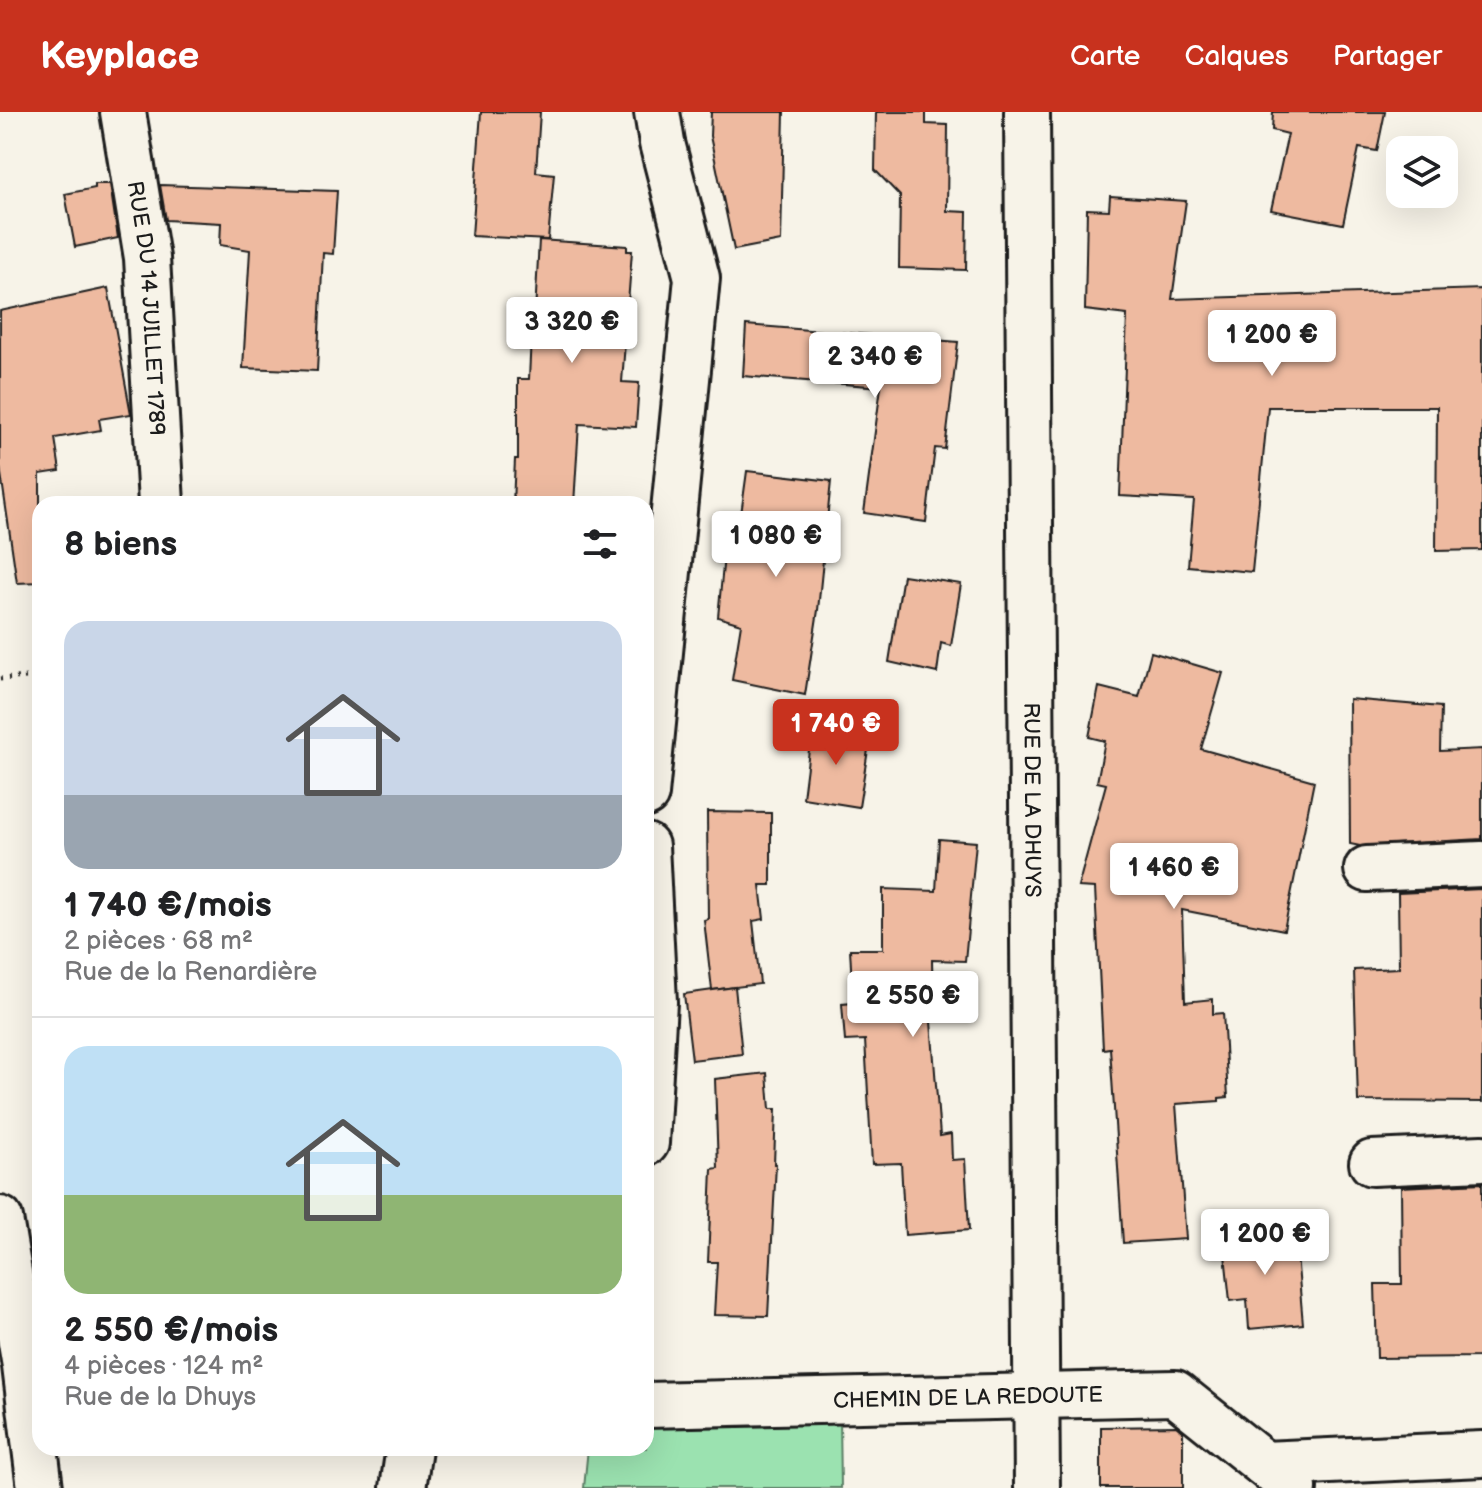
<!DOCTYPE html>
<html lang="fr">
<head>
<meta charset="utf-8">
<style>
	:root { --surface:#fff; --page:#f2f2f2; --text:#202124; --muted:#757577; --line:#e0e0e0; --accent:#c8321e }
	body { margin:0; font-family:"Balsamiq Sans",sans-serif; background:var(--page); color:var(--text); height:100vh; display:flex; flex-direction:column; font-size:30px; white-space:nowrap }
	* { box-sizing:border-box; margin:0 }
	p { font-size:26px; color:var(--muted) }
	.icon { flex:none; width:44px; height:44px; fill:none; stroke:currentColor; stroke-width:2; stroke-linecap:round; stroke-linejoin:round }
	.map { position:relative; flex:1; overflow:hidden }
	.panel { position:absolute; left:32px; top:384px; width:622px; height:960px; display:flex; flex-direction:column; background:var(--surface); border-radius:24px; box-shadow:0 8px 32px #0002 }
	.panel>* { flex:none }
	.tools { position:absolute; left:1386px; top:24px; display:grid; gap:16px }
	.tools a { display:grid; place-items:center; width:72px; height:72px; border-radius:16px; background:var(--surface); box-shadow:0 8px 32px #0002; font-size:40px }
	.price { position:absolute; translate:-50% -68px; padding:0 18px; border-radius:8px; background:#fff; color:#222; font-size:26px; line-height:52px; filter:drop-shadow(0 2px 4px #0008) }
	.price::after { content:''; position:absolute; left:50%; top:48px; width:24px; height:18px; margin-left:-12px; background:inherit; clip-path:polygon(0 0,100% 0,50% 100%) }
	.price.on { background:var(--accent); color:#fff }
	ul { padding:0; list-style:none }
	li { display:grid; align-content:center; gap:16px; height:424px; padding:0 32px }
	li+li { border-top:2px solid var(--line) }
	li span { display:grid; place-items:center; height:248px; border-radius:24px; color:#555 }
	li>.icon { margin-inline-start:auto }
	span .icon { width:144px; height:144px; fill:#fffc; stroke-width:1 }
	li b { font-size:34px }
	h2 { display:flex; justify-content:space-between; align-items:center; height:96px; padding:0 32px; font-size:34px }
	header { display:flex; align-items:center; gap:48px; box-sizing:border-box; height:112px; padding:0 40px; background:var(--accent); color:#fff }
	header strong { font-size:38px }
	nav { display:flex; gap:44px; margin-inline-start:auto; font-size:28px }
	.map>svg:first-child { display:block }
</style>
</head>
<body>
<header>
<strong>Keyplace</strong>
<nav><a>Carte</a><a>Calques</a><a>Partager</a></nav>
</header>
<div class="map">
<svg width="1482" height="1376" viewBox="0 0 1482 1376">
	<rect width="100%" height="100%" fill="#f7f3e8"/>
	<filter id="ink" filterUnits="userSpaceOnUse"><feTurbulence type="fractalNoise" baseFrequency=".0125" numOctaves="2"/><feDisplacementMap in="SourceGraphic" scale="16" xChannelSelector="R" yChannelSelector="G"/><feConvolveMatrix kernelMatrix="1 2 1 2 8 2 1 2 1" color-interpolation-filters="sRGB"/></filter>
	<g filter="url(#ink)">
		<path fill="#9be2b0" stroke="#5c7f66" stroke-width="2" d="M 840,1305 L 841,1376 L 584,1376 L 588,1336 L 646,1336 L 646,1307 Z"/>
		<g fill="#eebaa0" stroke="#1c1c1c" stroke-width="2">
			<path d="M 481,0 L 540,0 L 536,60 L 554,62 L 548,128 L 472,124 Z"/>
			<path d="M 711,0 L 784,0 L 781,129 L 734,138 L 710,24 Z"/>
			<path d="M 876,0 L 926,0 L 926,12 L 948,13 L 947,99 L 967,100 L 966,158 L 899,156 L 900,84 L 875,58 Z"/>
			<path d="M 1273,0 L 1385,0 L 1377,39 L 1359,36 L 1343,112 L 1271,98 L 1288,22 L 1272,18 Z"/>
			<path d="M 95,72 L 110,72 L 118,126 L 75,135 L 65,82 L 95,76 Z"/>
			<path d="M 160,73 L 337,79 L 333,142 L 323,141 L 317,259 L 243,256 L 250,138 L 220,133 L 221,111 L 166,108 Z"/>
			<path d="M 1110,84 L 1186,89 L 1172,187 L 1482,177 L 1482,438 L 1436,439 L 1437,295 L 1268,295 L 1252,460 L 1188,454 L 1194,388 L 1120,384 L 1127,203 L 1085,198 L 1087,97 L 1109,98 Z"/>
			<path d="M 539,128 L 627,134 L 627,139 L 632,139 L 622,270 L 639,271 L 636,315 L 579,312 L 574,392 L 513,392 L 515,347 L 518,347 L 518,267 L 529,267 L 532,201 L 535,201 Z"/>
			<path d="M 108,176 L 131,302 L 99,307 L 101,318 L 55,326 L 60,359 L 40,362 L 40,470 L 17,471 L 0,355 L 0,199 Z"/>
			<path d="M 746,213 L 958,230 L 945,337 L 935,336 L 926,410 L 864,401 L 881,275 L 743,264 Z"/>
			<path d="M 747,359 L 831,369 L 818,498 L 805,583 L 732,568 L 741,512 L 718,505 L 726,423 L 738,424 Z"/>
			<path d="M 903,463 L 961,472 L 951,534 L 941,531 L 937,561 L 889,550 Z"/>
			<path d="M 1151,540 L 1223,561 L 1201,637 L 1314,669 L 1284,818 L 1182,798 L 1185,890 L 1213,887 L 1213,902 L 1223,901 L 1228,985 L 1219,986 L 1219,989 L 1176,992 L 1186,1127 L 1123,1131 L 1110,936 L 1103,937 L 1095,776 L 1078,775 L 1106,672 L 1097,670 L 1105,629 L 1089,625 L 1099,575 L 1139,585 Z"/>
			<path d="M 1349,587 L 1441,595 L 1440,639 L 1482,637 L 1482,727 L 1360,734 L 1350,732 Z"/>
			<path d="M 812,614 L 870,625 L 859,695 L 803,686 Z"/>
			<path d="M 707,700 L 771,701 L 771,773 L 760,773 L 764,807 L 753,809 L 760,872 L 712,878 L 704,808 L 708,807 Z"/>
			<path d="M 939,727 L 976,730 L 965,849 L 932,848 L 933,897 L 930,897 L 940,1024 L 951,1022 L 952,1048 L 965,1047 L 969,1118 L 905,1123 L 901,1051 L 872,1052 L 865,928 L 845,929 L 842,892 L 853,891 L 850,837 L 883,837 L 883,777 L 936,779 Z"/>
			<path d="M 1482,777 L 1482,990 L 1358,989 L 1354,858 L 1399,856 L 1398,781 Z"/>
			<path d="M 735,875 L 742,942 L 692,948 L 684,882 Z"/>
			<path d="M 767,961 L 770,997 L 776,997 L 774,1052 L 776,1052 L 768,1204 L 714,1203 L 717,1150 L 708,1150 L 712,1057 L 718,1056 L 715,967 Z"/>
			<path d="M 1482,1071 L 1482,1245 L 1377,1246 L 1375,1172 L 1402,1172 L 1401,1075 Z"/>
			<path d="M 1295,1119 L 1303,1212 L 1249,1217 L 1247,1187 L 1230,1189 L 1223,1124 Z"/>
			<path d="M 1176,1314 L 1183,1320 L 1183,1376 L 1101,1376 L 1101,1315 Z"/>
		</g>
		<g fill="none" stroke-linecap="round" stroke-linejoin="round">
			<defs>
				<g id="minor">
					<path id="s1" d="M 123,0 L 147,146 L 161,392"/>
					<path id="s2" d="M 1027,0 L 1037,1376"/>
					<path d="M 646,682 L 697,166 L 662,31 L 657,0"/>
					<path d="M 646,734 L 654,890 L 646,1031"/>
					<path d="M 1367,757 L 1482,752"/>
					<path d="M 1372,1051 L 1482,1046"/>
					<path id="s3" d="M 646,1293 L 1175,1281 L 1294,1376"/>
					<path d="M 1264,1352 L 1482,1342"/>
					<path d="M 403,1376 L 409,1336"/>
				</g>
				<path id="primary" d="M 0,1107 L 25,1254 L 40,1376"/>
			</defs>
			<use href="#minor" stroke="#1c1c1c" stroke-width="50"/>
			<use href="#primary" stroke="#1c1c1c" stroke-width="50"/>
			<path stroke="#1c1c1c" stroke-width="5" stroke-dasharray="2 6" stroke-linecap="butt" d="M 0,567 L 40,564"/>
			<use href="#minor" stroke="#f7f3e8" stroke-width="44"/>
			<use href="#primary" stroke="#f7f3e8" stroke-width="44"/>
		</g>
	</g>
	<g text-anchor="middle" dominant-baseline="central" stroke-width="7" stroke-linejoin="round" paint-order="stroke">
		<g font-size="22" fill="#1c1c1c" stroke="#f7f3e8">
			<text stroke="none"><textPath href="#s1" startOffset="198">RUE DU 14 JUILLET 1789</textPath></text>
			<text stroke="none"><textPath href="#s2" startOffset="688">RUE DE LA DHUYS</textPath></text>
			<text stroke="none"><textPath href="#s3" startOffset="322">CHEMIN DE LA REDOUTE</textPath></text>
		</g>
	</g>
</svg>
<div class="tools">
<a><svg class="icon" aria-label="layers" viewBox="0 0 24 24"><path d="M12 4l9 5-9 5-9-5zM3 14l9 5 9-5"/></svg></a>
</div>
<b class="price" style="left:572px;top:253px">3 320 €</b>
<b class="price" style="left:1272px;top:266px">1 200 €</b>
<b class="price" style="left:875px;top:288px">2 340 €</b>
<b class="price" style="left:776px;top:467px">1 080 €</b>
<b class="price on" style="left:836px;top:655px">1 740 €</b>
<b class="price" style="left:1174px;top:799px">1 460 €</b>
<b class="price" style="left:913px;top:927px">2 550 €</b>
<b class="price" style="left:1265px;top:1165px">1 200 €</b>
<section class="panel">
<h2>8 biens<svg class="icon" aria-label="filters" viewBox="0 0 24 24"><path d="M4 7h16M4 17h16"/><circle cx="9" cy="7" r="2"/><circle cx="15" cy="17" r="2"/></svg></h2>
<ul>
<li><span style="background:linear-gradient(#c9d6e8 70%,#9aa5b1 0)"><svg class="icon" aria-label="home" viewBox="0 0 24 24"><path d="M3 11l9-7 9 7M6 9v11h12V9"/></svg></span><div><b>1 740 €/mois</b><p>2 pièces · 68 m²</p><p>Rue de la Renardière</p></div></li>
<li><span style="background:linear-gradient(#bfe0f5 60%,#8fb573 0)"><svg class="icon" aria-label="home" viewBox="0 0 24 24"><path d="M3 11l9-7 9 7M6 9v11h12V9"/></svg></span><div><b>2 550 €/mois</b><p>4 pièces · 124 m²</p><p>Rue de la Dhuys</p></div></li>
</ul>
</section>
</div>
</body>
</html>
